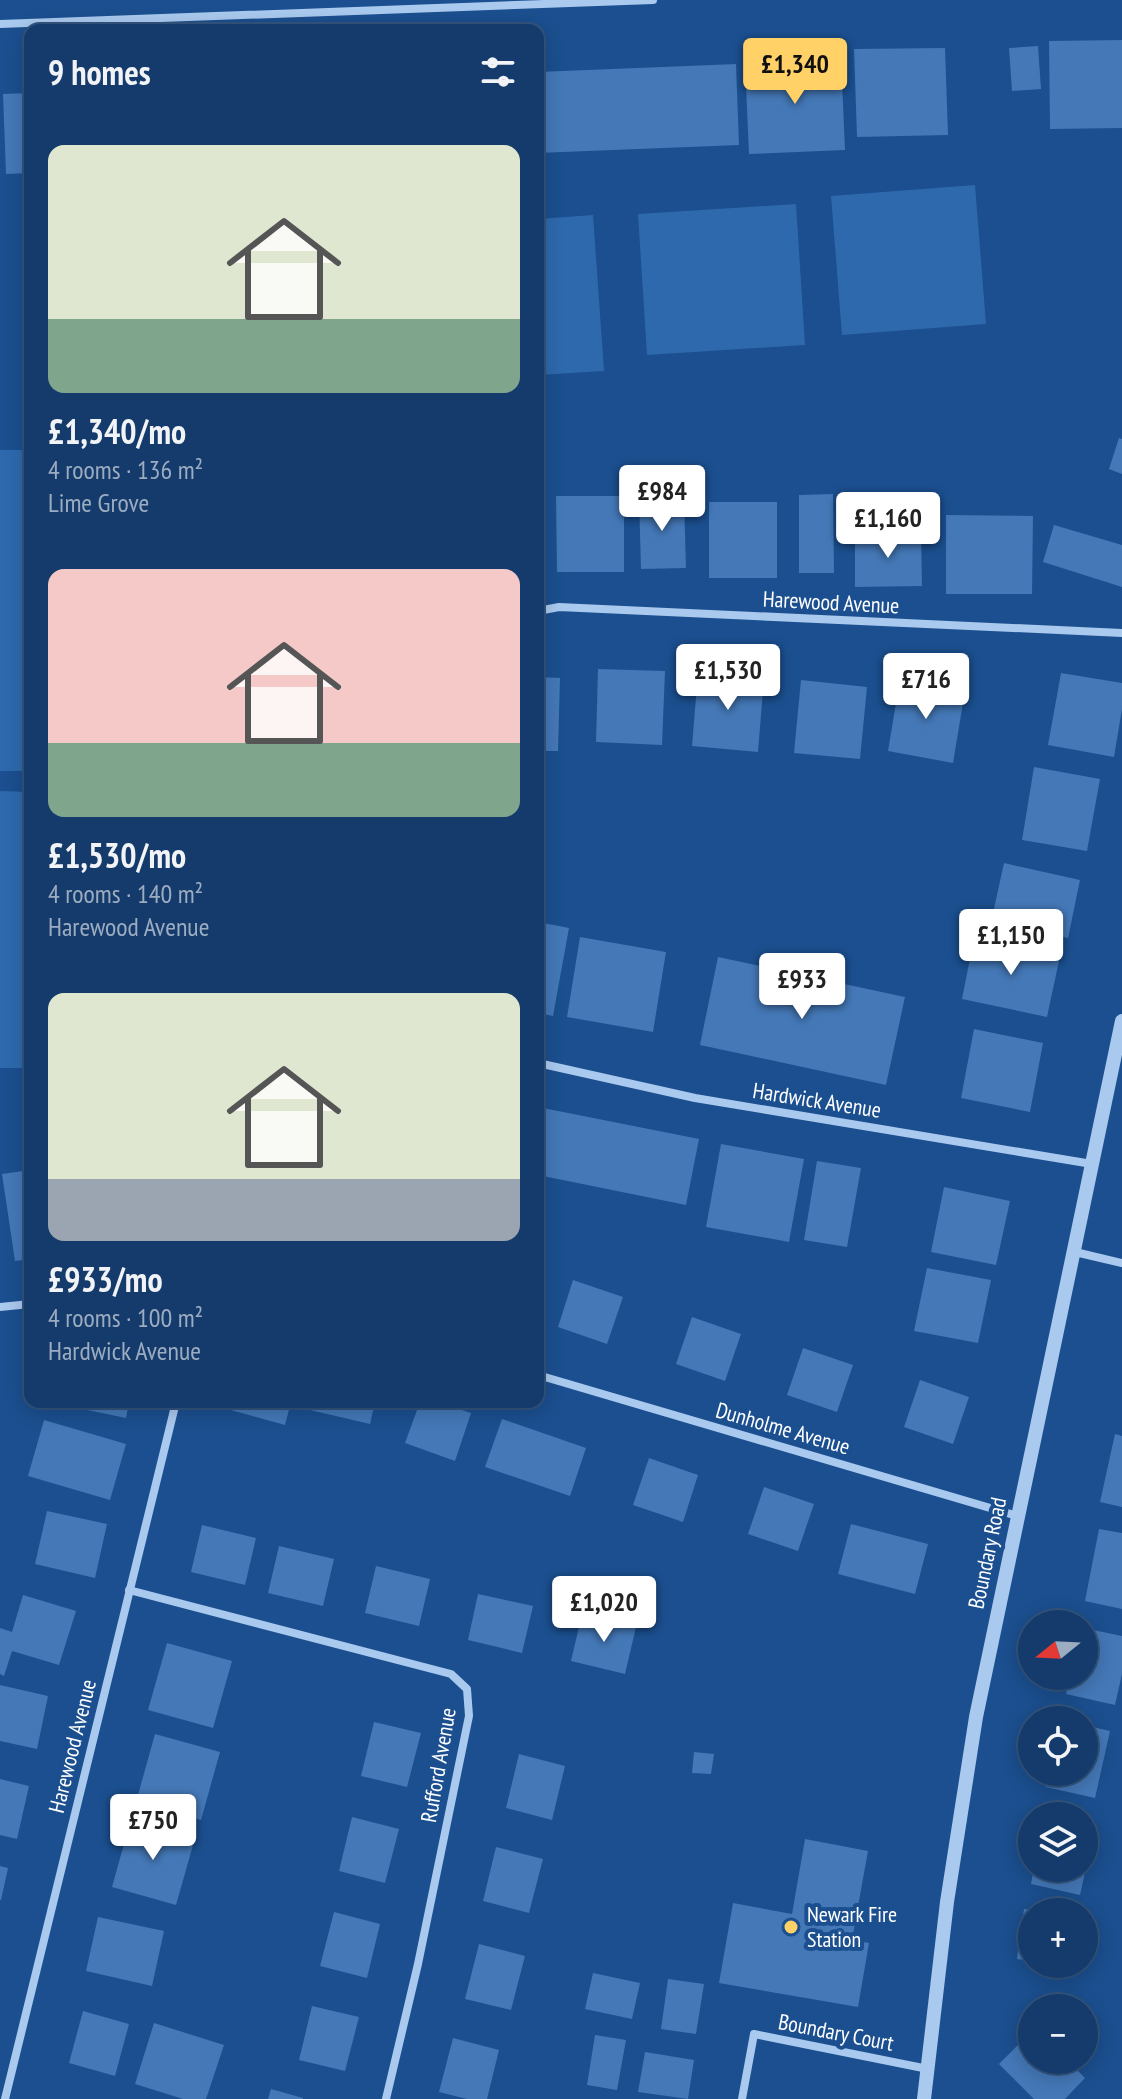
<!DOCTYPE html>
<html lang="en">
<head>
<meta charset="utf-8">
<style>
	:root { --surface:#143b6b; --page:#214673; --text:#f1f3f6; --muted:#9dadc1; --line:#33557e; --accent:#ffd166 }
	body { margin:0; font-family:"PT Sans Narrow",sans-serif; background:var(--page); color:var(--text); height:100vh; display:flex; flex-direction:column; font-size:30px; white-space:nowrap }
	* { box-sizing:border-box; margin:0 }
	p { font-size:26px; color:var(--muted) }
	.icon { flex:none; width:44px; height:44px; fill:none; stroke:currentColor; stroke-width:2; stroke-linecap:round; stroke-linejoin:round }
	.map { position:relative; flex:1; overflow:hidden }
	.details { position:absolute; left:24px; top:24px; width:520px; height:1384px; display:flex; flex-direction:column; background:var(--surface); border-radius:16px; box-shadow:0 4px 20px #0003,0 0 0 2px var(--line) }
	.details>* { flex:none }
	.needle { width:52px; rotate:252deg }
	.fabs { position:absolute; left:1018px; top:1610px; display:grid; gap:16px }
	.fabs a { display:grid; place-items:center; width:80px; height:80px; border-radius:50%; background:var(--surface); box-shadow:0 4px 20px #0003,0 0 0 2px var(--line); font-size:40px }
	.price { position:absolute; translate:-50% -68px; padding:0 18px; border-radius:8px; background:#fff; color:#222; font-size:26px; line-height:52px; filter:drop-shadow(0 2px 4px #0008) }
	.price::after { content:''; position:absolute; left:50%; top:48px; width:24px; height:18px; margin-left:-12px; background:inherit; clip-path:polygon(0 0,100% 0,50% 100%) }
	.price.on { background:var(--accent); color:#111 }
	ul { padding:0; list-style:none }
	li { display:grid; align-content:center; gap:16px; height:424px; padding:0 24px }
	li span { display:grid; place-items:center; height:248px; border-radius:16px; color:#555 }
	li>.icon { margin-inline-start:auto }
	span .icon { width:144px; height:144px; fill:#fffc; stroke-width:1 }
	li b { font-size:34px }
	h2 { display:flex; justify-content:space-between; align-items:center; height:96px; padding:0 24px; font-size:34px }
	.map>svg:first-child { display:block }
</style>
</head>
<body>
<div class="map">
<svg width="1122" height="2099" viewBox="0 0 1122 2099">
	<rect width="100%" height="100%" fill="#1b4f8f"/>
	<g fill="#2e69ad">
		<path d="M 975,185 L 986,324 L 842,335 L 831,196 Z"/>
		<path d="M 796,204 L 805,345 L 647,355 L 638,214 Z"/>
		<path d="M 593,215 L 604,371 L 538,375 L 538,219 Z"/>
		<rect x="0" y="450" width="30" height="321"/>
		<path d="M 0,791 L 30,792 L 30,1068 L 0,1068 Z"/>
	</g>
	<g fill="#4478b7">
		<path d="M 1122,40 L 1122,128 L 1050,129 L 1049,41 Z"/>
		<path d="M 1038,46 L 1041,89 L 1012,91 L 1009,48 Z"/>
		<path d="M 945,48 L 948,135 L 857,137 L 854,49 Z"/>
		<path d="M 841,58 L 845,150 L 749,154 L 745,63 Z"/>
		<path d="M 736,64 L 739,145 L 538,153 L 538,72 Z"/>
		<path d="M 30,93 L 30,173 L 6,174 L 3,94 Z"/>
		<path d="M 1119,438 L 1122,439 L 1122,474 L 1109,469 Z"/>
		<path d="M 833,494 L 834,573 L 799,573 L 799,495 Z"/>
		<path d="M 556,496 L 624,496 L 624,572 L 557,572 Z"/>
		<path d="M 639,498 L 684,498 L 686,568 L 641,569 Z"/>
		<rect x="709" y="502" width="68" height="76"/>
		<path d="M 946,515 L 1033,516 L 1032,594 L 946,594 Z"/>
		<path d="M 1054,525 L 1122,545 L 1122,587 L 1043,562 Z"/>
		<path d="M 921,532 L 922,586 L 855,587 L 855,533 Z"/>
		<path d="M 598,669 L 665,671 L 662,745 L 596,742 Z"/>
		<path d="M 698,673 L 764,678 L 758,752 L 692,746 Z"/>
		<path d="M 1061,673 L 1122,683 L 1122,709 L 1114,757 L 1048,745 Z"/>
		<path d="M 538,677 L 560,678 L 558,751 L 538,751 Z"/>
		<path d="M 900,679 L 965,691 L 953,763 L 888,751 Z"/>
		<path d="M 801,680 L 867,687 L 860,759 L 794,753 Z"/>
		<path d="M 1034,767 L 1100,779 L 1087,851 L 1022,840 Z"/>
		<path d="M 1004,863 L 1080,880 L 1068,938 L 991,922 Z"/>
		<path d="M 538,922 L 569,928 L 553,1016 L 538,1013 Z"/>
		<path d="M 580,937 L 666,952 L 653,1032 L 567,1017 Z"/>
		<path d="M 974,938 L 1060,956 L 1047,1017 L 962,999 Z"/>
		<path d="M 718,957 L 905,997 L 886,1085 L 700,1045 Z"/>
		<path d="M 974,1029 L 1043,1043 L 1030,1112 L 961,1098 Z"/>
		<path d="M 538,1107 L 699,1139 L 686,1205 L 538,1175 Z"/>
		<path d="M 721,1144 L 804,1159 L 789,1242 L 706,1227 Z"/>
		<path d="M 817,1161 L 861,1168 L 847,1247 L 804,1240 Z"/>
		<path d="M 30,1170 L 30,1259 L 15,1261 L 2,1174 Z"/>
		<path d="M 944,1187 L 1010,1201 L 996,1265 L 931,1252 Z"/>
		<path d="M 927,1268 L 991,1280 L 978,1343 L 914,1331 Z"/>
		<path d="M 573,1280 L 623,1297 L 607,1344 L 558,1327 Z"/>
		<path d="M 692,1317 L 741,1334 L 725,1381 L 676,1364 Z"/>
		<path d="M 803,1348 L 853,1365 L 837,1412 L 787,1395 Z"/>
		<path d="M 920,1380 L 969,1397 L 953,1444 L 904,1427 Z"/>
		<path d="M 74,1402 L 129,1402 L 126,1418 L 73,1407 Z"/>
		<path d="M 222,1402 L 291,1402 L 285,1425 L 220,1407 Z"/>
		<path d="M 311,1402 L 375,1402 L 370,1424 L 310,1410 Z"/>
		<path d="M 420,1402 L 438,1402 L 471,1413 L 455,1461 L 405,1443 Z"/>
		<path d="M 502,1419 L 586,1448 L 570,1496 L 485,1467 Z"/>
		<path d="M 44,1420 L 126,1444 L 110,1500 L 28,1476 Z"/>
		<path d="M 1115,1434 L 1122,1436 L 1122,1507 L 1100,1502 Z"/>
		<path d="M 649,1458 L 698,1475 L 683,1522 L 633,1505 Z"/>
		<path d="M 764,1487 L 814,1504 L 798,1551 L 748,1534 Z"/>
		<path d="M 47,1511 L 107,1524 L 95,1578 L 35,1564 Z"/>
		<path d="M 851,1524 L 928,1544 L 915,1594 L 838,1574 Z"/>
		<path d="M 202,1525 L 256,1538 L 245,1585 L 191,1572 Z"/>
		<path d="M 1099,1529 L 1122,1533 L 1122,1609 L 1085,1601 Z"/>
		<path d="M 279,1546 L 334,1559 L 323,1606 L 268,1593 Z"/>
		<path d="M 376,1566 L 430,1579 L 419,1626 L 365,1613 Z"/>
		<path d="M 478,1594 L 533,1606 L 522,1653 L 468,1640 Z"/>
		<path d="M 23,1595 L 76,1611 L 59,1665 L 12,1651 L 4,1676 L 0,1674 L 0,1628 L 12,1632 Z"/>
		<path d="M 582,1614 L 636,1627 L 625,1674 L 571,1661 Z"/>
		<path d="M 1084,1628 L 1122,1636 L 1122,1674 L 1115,1705 L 1066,1694 L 1070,1676 L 1084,1676 Z"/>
		<path d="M 167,1643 L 232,1661 L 213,1728 L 148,1710 Z"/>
		<path d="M 0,1685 L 48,1696 L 37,1749 L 0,1741 Z"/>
		<path d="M 374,1722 L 421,1733 L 407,1787 L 361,1776 Z"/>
		<path d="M 1084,1725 L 1110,1731 L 1095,1798 L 1046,1787 L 1049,1772 L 1084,1772 Z"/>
		<path d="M 155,1734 L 220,1752 L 201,1820 L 136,1802 Z"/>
		<path d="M 694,1752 L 714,1754 L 711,1774 L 692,1773 Z"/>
		<path d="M 519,1754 L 565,1766 L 552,1820 L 506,1808 Z"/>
		<path d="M 0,1779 L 29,1786 L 17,1839 L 0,1835 Z"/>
		<path d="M 352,1817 L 399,1829 L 385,1883 L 339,1871 Z"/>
		<path d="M 131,1819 L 195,1838 L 176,1905 L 112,1887 Z"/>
		<path d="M 1084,1825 L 1095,1827 L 1080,1895 L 1031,1884 L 1034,1868 L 1084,1868 Z"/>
		<path d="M 805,1839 L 868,1851 L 852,1940 L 869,1943 L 858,2007 L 719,1983 L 733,1903 L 792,1914 Z"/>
		<path d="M 496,1847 L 543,1859 L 529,1913 L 483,1901 Z"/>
		<path d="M 0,1866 L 8,1868 L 1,1900 L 0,1900 Z"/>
		<path d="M 1024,1909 L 1032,1910 L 1032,1961 L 1017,1959 Z"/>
		<path d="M 334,1912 L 380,1924 L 367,1978 L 320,1966 Z"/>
		<path d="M 98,1917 L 164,1931 L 152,1986 L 86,1971 Z"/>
		<path d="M 479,1944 L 525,1956 L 511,2010 L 465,1999 Z"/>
		<path d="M 593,1973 L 640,1983 L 632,2019 L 585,2009 Z"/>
		<path d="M 668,1979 L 704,1984 L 696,2034 L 661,2029 Z"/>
		<path d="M 312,2006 L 359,2017 L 345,2071 L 299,2060 Z"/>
		<path d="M 83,2011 L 129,2024 L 115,2076 L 69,2063 Z"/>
		<path d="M 154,2023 L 224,2045 L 206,2099 L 183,2099 L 135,2084 Z"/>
		<path d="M 1032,2031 L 1032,2060 L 1067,2060 L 1085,2078 L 1065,2099 L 1034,2099 L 999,2064 Z"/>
		<path d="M 595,2035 L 626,2040 L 617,2090 L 587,2085 Z"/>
		<path d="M 453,2038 L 499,2050 L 487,2099 L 467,2099 L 439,2092 Z"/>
		<path d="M 645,2052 L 694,2060 L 688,2099 L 638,2092 Z"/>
		<path d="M 271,2089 L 303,2098 L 303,2099 L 268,2099 Z"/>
	</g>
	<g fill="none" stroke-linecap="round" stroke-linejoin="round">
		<g stroke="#a9c9ee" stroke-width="8">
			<path d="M 0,24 L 653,0"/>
			<path d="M 538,611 L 559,607 L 1122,633"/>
			<path d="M 538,1063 L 695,1098 L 1092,1164"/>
			<path d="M 1075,1252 L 1122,1263"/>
			<path d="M 0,1307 L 30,1304"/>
			<path d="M 538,1375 L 1017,1516"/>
			<path d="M 129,1590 L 451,1674 L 467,1689 L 469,1716 L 418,1964 L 386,2099"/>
			<path d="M 5,2099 L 176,1402"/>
			<path d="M 742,2099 L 754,2034 L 928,2069"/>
		</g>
		<path stroke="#a9c9ee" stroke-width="14" d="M 924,2099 L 947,1902 L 976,1717 L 1122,1021"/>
	</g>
	<circle fill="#ffd166" stroke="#1b4f8f" stroke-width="3" cx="791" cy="1927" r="8"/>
	<g text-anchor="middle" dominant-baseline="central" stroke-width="8" stroke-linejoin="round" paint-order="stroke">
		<g font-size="22" fill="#fff" stroke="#1b4f8f">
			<text transform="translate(831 602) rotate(3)">Harewood Avenue</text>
			<text transform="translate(817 1100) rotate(9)">Hardwick Avenue</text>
			<text transform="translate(783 1428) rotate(16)">Dunholme Avenue</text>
			<text transform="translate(987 1553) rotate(-78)">Boundary Road</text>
			<text transform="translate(72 1746) rotate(-76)">Harewood Avenue</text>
			<text transform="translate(438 1765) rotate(-80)">Rufford Avenue</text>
			<text transform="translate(836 2032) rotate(11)">Boundary Court</text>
		</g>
		<g font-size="22" fill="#fff" stroke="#1b4f8f" text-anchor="start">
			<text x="807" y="1914">Newark Fire<tspan x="807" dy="25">Station</tspan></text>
		</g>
	</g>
</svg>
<div class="fabs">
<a><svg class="needle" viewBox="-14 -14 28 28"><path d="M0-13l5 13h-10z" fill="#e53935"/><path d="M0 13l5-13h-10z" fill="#9dadc1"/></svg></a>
<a><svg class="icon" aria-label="locate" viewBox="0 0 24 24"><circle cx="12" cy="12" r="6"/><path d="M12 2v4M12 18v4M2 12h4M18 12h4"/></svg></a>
<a><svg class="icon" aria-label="layers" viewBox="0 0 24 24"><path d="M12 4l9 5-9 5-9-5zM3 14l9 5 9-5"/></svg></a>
<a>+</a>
<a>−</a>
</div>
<b class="price on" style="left:795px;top:106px">£1,340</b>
<b class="price" style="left:662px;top:533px">£984</b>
<b class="price" style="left:888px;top:560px">£1,160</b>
<b class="price" style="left:728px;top:712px">£1,530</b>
<b class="price" style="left:926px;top:721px">£716</b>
<b class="price" style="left:1011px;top:977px">£1,150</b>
<b class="price" style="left:802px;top:1021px">£933</b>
<b class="price" style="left:604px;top:1644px">£1,020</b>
<b class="price" style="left:153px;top:1862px">£750</b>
<section class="details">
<h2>9 homes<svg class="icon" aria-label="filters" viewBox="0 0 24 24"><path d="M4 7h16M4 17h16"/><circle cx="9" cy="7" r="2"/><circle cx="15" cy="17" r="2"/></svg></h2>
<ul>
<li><span style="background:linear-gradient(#dfe7d0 70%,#7fa58c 0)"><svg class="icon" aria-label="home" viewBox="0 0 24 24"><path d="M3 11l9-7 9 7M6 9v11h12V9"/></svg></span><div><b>£1,340/mo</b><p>4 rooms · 136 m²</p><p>Lime Grove</p></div></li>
<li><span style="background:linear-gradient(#f6c9c9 70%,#7fa58c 0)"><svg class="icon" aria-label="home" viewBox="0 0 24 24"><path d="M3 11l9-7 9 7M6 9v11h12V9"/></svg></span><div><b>£1,530/mo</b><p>4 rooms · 140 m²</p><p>Harewood Avenue</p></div></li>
<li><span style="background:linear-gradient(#dfe7d0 75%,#9aa5b1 0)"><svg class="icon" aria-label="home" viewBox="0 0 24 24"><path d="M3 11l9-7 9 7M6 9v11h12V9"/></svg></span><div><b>£933/mo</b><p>4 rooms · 100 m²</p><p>Hardwick Avenue</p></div></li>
</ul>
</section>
</div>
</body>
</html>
